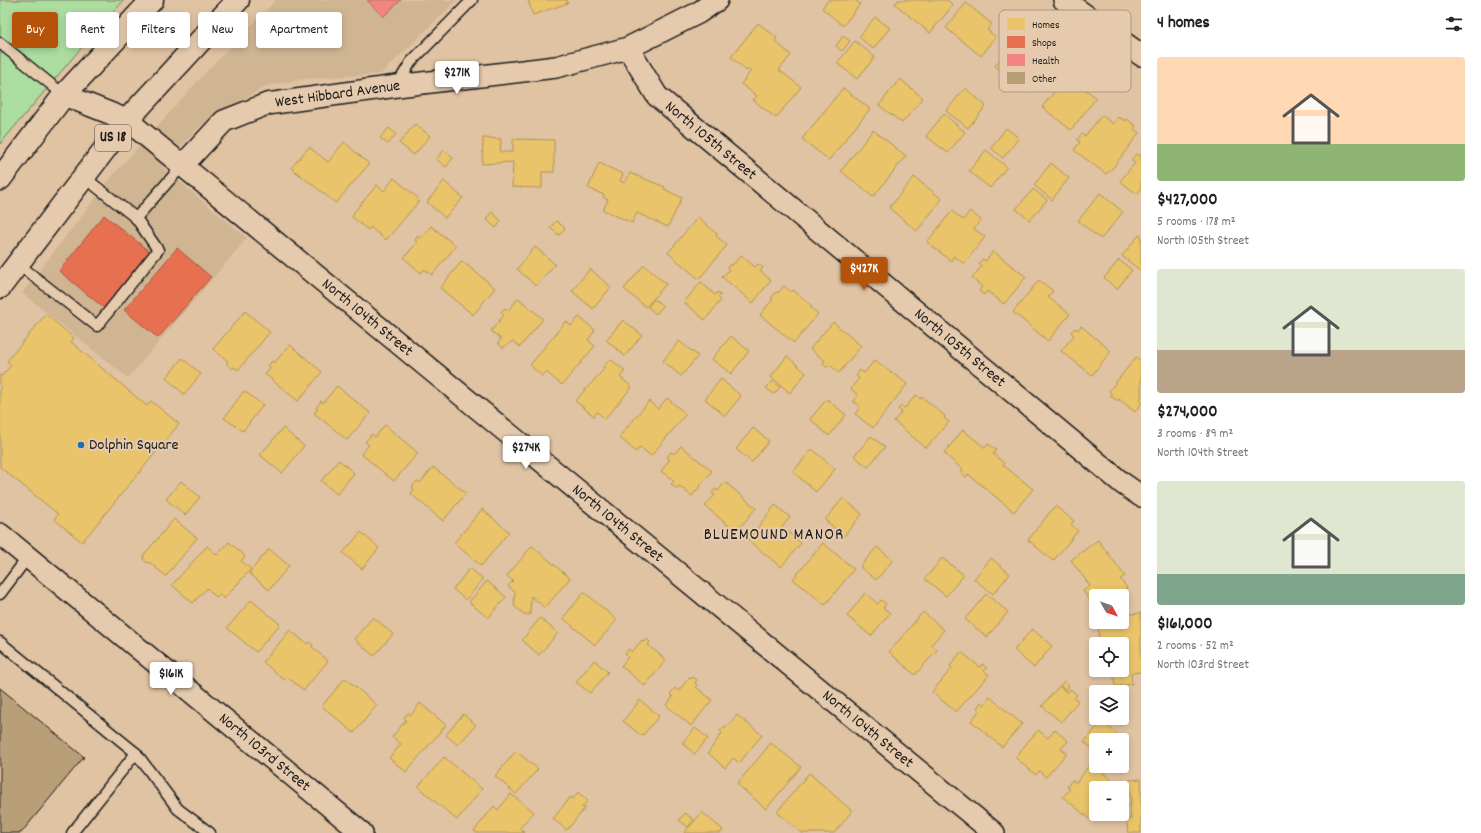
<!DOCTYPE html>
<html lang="en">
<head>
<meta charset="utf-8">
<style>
	:root { --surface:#fff; --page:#f6f6f6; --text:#202124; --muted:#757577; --accent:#b45309 }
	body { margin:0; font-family:Dekko,sans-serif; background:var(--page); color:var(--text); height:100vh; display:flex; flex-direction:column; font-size:15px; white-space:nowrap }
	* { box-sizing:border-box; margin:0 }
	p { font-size:13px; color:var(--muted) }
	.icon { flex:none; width:22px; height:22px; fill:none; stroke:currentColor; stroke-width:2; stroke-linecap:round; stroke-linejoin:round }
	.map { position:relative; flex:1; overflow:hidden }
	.sheet { display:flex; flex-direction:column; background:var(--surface); width:340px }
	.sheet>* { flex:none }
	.guide { position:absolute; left:12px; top:12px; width:380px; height:36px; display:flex; gap:8px }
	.needle { width:26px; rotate:130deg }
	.buttons { position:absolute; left:1089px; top:589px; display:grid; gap:8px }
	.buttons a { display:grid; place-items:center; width:40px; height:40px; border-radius:4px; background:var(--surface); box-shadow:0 2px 6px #0003; font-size:20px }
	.price { position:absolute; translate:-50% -34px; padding:0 9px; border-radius:4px; background:#fff; color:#222; font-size:13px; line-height:26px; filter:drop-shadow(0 1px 2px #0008) }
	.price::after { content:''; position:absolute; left:50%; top:24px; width:12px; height:9px; margin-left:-6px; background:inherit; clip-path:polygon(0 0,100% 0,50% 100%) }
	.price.active { background:var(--accent); color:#fff }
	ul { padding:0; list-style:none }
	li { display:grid; align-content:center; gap:8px; height:212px; padding:0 16px }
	li span { display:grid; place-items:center; height:124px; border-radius:4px; color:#555 }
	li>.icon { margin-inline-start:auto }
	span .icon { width:72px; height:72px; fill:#fffc; stroke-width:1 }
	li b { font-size:17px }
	h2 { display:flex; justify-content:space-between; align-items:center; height:48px; padding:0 16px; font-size:17px }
	.chip { padding:0 14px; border-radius:4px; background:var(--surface); box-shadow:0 2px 6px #0003; font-size:14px; line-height:36px }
	.chip.active { background:var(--accent); color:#fff }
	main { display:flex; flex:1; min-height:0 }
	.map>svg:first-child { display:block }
</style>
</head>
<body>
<main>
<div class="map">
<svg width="1141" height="833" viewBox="0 0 1141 833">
	<rect width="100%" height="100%" fill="#e0c3a2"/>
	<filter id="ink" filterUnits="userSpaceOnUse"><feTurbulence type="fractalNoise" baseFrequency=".025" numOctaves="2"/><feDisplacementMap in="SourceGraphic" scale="8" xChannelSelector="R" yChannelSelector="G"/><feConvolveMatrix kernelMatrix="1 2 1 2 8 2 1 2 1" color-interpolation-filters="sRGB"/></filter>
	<g filter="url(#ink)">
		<path fill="#d0b593" d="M 276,0 L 457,0 L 381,74 L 304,79 L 266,86 L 200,126 L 162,167 L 247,238 L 128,378 L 22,293 L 114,174 L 206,72 Z"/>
		<path fill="#abdd9f" stroke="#647c5e" d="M 0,0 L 124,0 L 76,54 L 0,144 Z"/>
		<g fill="#e9c46a" stroke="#ac9253">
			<path d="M 528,0 L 567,0 L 568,3 L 533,15 Z"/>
			<path d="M 828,0 L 855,0 L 860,4 L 843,26 L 822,8 Z"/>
			<path d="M 898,0 L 947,0 L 953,5 L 930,33 L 895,4 Z"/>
			<path d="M 966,3 L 992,24 L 987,30 L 996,37 L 981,56 L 946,28 Z"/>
			<path d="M 875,17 L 890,28 L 873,49 L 859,37 Z"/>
			<path d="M 758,23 L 777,38 L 775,41 L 791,55 L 779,70 L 801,87 L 776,118 L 753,100 L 757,96 L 741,84 L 751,71 L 749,69 L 747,71 L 731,57 Z"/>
			<path d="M 843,36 L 850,41 L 842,51 L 836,46 Z"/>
			<path d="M 1015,39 L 1049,65 L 1028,92 L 995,66 Z"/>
			<path d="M 855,41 L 875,57 L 857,79 L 837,63 Z"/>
			<path d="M 1068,75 L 1096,98 L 1071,130 L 1042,107 Z"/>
			<path d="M 900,79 L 923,98 L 902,123 L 879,105 Z"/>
			<path d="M 843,88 L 870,109 L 829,160 L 802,139 Z"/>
			<path d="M 965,88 L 986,106 L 968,128 L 946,111 Z"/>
			<path d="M 944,114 L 965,132 L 948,153 L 926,136 Z"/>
			<path d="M 1102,115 L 1113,124 L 1119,117 L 1125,121 L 1127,119 L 1136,126 L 1134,129 L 1139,133 L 1112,169 L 1106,174 L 1074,150 L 1080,142 L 1077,140 L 1082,134 L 1085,136 Z"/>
			<path d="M 415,124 L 430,136 L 414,155 L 399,143 Z"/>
			<path d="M 389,128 L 396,134 L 388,144 L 380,138 Z"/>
			<path d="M 1006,128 L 1019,138 L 1003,158 L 991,148 Z"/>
			<path d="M 873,130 L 906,156 L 873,197 L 841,171 Z"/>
			<path d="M 483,138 L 501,139 L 500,152 L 513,152 L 513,139 L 554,140 L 554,172 L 542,172 L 542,188 L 512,187 L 513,162 L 482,164 Z"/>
			<path d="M 344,142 L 369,164 L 336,203 L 291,168 L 309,147 L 328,162 Z"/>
			<path d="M 444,150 L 453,158 L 446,167 L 436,159 Z"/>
			<path d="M 986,150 L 1007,167 L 990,188 L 969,171 Z"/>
			<path d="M 1136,154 L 1140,156 L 1141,154 L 1141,189 L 1137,194 L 1120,181 L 1135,163 L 1131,160 Z"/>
			<path d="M 599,163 L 623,174 L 620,181 L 625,183 L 630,173 L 665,187 L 664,189 L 682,198 L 668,227 L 637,213 L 632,223 L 603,210 L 608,200 L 603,197 L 604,195 L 588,188 Z"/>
			<path d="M 1051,163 L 1069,178 L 1052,200 L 1034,185 Z"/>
			<path d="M 914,177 L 942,199 L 917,231 L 889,208 Z"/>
			<path d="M 394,178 L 420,200 L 386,240 L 370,227 L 368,230 L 352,217 L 354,214 L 353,213 L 377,185 L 384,191 Z"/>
			<path d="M 444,181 L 463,198 L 445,218 L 427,202 Z"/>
			<path d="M 1033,189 L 1047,200 L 1030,220 L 1016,209 Z"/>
			<path d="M 1100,193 L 1123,212 L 1101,239 L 1078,221 Z"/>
			<path d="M 952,211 L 963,220 L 970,211 L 981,220 L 974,229 L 985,237 L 964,264 L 954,256 L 951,261 L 927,242 Z"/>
			<path d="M 492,212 L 501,221 L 496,228 L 486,219 Z"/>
			<path d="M 698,217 L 717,234 L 716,236 L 727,245 L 699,279 L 668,253 Z"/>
			<path d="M 556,221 L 565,228 L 559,235 L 550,228 Z"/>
			<path d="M 431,226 L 456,246 L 432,275 L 424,269 L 421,273 L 404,258 L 417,242 L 415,240 L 418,236 L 420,239 Z"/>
			<path d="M 1139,235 L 1141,236 L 1141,271 L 1122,256 Z"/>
			<path d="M 535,247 L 555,264 L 536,286 L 517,269 Z"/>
			<path d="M 993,251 L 1026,277 L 1004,304 L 987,291 L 984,295 L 979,291 L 982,287 L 972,278 L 982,266 L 979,264 L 982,259 L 986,261 Z"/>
			<path d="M 741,255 L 755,267 L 758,264 L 763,268 L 760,271 L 771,280 L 753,303 L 722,277 L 729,270 L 727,268 L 730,264 L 732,266 Z"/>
			<path d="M 1119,260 L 1132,270 L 1117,289 L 1104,278 Z"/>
			<path d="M 462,261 L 495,288 L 473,315 L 440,288 Z"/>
			<path d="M 644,265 L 666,284 L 646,307 L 624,289 Z"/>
			<path d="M 590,269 L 611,287 L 593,309 L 572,291 Z"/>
			<path d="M 1039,280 L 1053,291 L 1048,297 L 1070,314 L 1048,341 L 1013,312 Z"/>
			<path d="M 701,282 L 715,295 L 718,292 L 721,295 L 718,297 L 721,300 L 705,320 L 684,302 Z"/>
			<path d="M 784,286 L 791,292 L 793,290 L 812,306 L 811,308 L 818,314 L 794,343 L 760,315 L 773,299 L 771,298 L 776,292 L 778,293 Z"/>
			<path d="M 518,298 L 543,319 L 520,347 L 513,341 L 503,348 L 498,343 L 501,339 L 491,331 L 504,315 L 501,312 L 505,308 L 508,311 Z"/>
			<path d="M 654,299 L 663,306 L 656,314 L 648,307 Z"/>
			<path d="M 245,311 L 270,332 L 238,370 L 234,367 L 232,369 L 226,363 L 228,361 L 213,349 Z"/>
			<path d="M 46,314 L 74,338 L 71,342 L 147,406 L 151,401 L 179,424 L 82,542 L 54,519 L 58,514 L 0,467 L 0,375 L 2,376 L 11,365 L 7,361 Z"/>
			<path d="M 579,317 L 595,330 L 588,340 L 595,346 L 562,385 L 546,372 L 542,376 L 530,365 L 566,321 L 571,326 Z"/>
			<path d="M 623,320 L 642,335 L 625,356 L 606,340 Z"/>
			<path d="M 833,322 L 861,346 L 839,373 L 830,365 L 827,367 L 822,364 L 825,361 L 810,349 Z"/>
			<path d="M 1081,326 L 1111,351 L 1092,375 L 1061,351 L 1074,335 L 1071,332 L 1075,328 L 1078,330 Z"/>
			<path d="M 731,336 L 749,351 L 731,374 L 712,359 Z"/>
			<path d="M 679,341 L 698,356 L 681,376 L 663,361 Z"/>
			<path d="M 290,345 L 322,372 L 298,401 L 265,374 L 271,368 L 268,366 L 272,361 L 274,363 Z"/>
			<path d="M 787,356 L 806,373 L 790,393 L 771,377 Z"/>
			<path d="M 1136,357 L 1141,361 L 1141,404 L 1135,412 L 1119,399 L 1118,401 L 1110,396 L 1112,394 L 1109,391 Z"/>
			<path d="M 182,358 L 201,374 L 184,394 L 166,378 Z"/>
			<path d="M 610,359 L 625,371 L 620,377 L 632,387 L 605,419 L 597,412 L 594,416 L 575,401 L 605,368 L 603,367 Z"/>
			<path d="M 875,360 L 907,384 L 873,428 L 855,414 L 860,407 L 853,401 L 858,395 L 851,389 L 859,378 L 856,376 L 860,370 L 864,373 Z"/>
			<path d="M 721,379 L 741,396 L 725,416 L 705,399 Z"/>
			<path d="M 773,381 L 780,387 L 774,394 L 766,388 Z"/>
			<path d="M 337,386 L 370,413 L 347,440 L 314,413 L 318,409 L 316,408 L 321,401 L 323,403 Z"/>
			<path d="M 244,391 L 263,405 L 243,431 L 224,418 Z"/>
			<path d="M 916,395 L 921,399 L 922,397 L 945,416 L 944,418 L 949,422 L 926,448 L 894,421 L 902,412 L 898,409 L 901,406 L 905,408 Z"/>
			<path d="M 667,398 L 686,414 L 651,456 L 640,447 L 636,452 L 619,437 L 649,401 L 658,409 Z"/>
			<path d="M 827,399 L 846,415 L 829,436 L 810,419 Z"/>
			<path d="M 385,425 L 418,453 L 394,481 L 361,454 L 369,445 L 365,442 L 372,434 L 375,437 Z"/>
			<path d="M 283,428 L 304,446 L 282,473 L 260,455 Z"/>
			<path d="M 753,428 L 769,441 L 752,462 L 736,449 Z"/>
			<path d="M 963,430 L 985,448 L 988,444 L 996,450 L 993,454 L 1004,463 L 1003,465 L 1033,489 L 1014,512 L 968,474 L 966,477 L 961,473 L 963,470 L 944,453 Z"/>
			<path d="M 871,436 L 885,447 L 868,467 L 854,456 Z"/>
			<path d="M 681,446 L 712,471 L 692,496 L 679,486 L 677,489 L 671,484 L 674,481 L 661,471 L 670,459 L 667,457 L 671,452 L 674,454 Z"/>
			<path d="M 812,449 L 835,469 L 816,492 L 793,472 Z"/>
			<path d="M 339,460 L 354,473 L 337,494 L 321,481 Z"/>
			<path d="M 433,467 L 466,493 L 443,521 L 411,494 L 414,489 L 412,487 L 417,481 L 420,483 Z"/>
			<path d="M 181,481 L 200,497 L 185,515 L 166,499 Z"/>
			<path d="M 725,482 L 756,508 L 736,532 L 705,506 L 715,495 L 712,493 L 715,489 L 718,491 Z"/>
			<path d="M 843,498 L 862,514 L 844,536 L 825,520 Z"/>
			<path d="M 775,505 L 790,517 L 782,527 L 801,543 L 781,567 L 748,540 Z"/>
			<path d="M 1055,506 L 1074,521 L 1071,524 L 1078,531 L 1053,561 L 1028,540 Z"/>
			<path d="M 482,509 L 509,532 L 481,566 L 454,543 Z"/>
			<path d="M 174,519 L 197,538 L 166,576 L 149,562 L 148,563 L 143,559 L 144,557 L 143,556 Z"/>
			<path d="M 361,532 L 379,548 L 362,569 L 343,553 Z"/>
			<path d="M 1098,540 L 1125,576 L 1120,579 L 1127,588 L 1117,596 L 1096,596 L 1096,602 L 1093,604 L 1083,591 L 1090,586 L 1071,560 Z"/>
			<path d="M 229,542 L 245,556 L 241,561 L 251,569 L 224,599 L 219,594 L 216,597 L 207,588 L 193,603 L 172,585 L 207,546 L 217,555 Z"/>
			<path d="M 823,543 L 854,569 L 825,605 L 793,579 Z"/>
			<path d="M 532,546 L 570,578 L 545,608 L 531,596 L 530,615 L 524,614 L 514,606 L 515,592 L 508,586 L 513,581 L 507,576 Z"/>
			<path d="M 877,547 L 893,560 L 876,580 L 860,567 Z"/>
			<path d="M 269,549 L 289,566 L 269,590 L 249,573 Z"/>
			<path d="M 942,558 L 964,575 L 946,596 L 925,579 Z"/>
			<path d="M 991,558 L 1010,574 L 993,594 L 974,579 Z"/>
			<path d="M 470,568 L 483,579 L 466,600 L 453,589 Z"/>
			<path d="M 487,581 L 506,597 L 488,618 L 469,602 Z"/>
			<path d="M 584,592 L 617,620 L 595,645 L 563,618 Z"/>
			<path d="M 865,593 L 878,604 L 881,600 L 886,604 L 883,608 L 890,613 L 871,636 L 847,616 Z"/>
			<path d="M 986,594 L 1008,612 L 987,637 L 965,619 Z"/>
			<path d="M 251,600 L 280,624 L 256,652 L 227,628 Z"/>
			<path d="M 923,612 L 944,630 L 931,645 L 937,650 L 915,675 L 889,652 Z"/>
			<path d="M 1141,613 L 1141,672 L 1131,673 L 1132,684 L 1115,686 L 1113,670 L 1122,670 L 1122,644 L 1108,644 L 1111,643 L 1110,640 L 1099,641 L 1098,622 L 1122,622 L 1122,615 Z"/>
			<path d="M 373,617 L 393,634 L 374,656 L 354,639 Z"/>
			<path d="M 540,618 L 558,633 L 539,655 L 522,640 Z"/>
			<path d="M 1032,629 L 1052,646 L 1034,668 L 1014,650 Z"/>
			<path d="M 290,630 L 307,644 L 309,642 L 313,645 L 312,647 L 328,661 L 304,690 L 287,677 L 284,680 L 263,662 Z"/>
			<path d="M 647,639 L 650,642 L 648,645 L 666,660 L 645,686 L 621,666 L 628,657 L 625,654 L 629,649 L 632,652 L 642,640 L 644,642 Z"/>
			<path d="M 961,652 L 980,667 L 982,664 L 987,668 L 984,671 L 989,675 L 956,712 L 932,692 L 952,668 L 950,666 Z"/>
			<path d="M 594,660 L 608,672 L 590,693 L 576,682 Z"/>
			<path d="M 693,677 L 697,680 L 695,683 L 697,685 L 696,687 L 712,700 L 691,726 L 666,705 L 673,697 L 670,694 L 675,688 L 678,691 L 689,678 L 691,679 Z"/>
			<path d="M 345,678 L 377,705 L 354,733 L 322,706 Z"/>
			<path d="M 1064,681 L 1069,686 L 1066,690 L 1060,686 Z"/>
			<path d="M 1059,686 L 1067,693 L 1070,689 L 1077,695 L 1074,698 L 1078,701 L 1061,722 L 1042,706 Z"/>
			<path d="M 990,697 L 1022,724 L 1002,747 L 971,721 L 980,710 L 977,708 L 981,702 L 984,705 Z"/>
			<path d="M 640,700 L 659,716 L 642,736 L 623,721 Z"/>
			<path d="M 420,703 L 446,725 L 406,772 L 389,758 L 401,744 L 392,737 L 406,720 L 404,718 L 408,713 L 411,715 Z"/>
			<path d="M 463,714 L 476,725 L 458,745 L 446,735 Z"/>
			<path d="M 737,715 L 762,735 L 739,763 L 733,758 L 725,768 L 708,753 L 722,733 L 720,731 L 725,726 L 727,727 Z"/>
			<path d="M 1102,721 L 1124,740 L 1122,742 L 1122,740 L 1096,740 L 1096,751 L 1084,742 Z"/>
			<path d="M 695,728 L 708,738 L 695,754 L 682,743 Z"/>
			<path d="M 1038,730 L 1048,738 L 1055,730 L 1068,741 L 1061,749 L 1067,753 L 1046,777 L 1039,771 L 1036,775 L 1015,757 Z"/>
			<path d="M 771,743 L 801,767 L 766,809 L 737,784 Z"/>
			<path d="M 516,751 L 538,769 L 516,794 L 495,776 Z"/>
			<path d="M 444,757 L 482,789 L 457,820 L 418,787 Z"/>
			<path d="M 1091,763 L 1119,786 L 1118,788 L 1096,788 L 1096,814 L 1091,820 L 1063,797 L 1070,789 L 1067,787 L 1072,780 L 1076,783 Z"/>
			<path d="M 809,773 L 852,811 L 834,833 L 802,833 L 777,812 Z"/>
			<path d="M 1141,779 L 1141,833 L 1128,833 L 1126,819 L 1131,819 L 1129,805 L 1131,805 L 1129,780 Z"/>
			<path d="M 578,792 L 588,801 L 582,807 L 585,808 L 567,830 L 553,819 L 570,797 L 573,799 Z"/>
			<path d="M 511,794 L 534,812 L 520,828 L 525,833 L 476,833 L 474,831 L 494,806 L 498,810 Z"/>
			<path d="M 702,812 L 723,830 L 721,833 L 684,833 Z"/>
			<path d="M 685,813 L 694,820 L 688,827 L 679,820 Z"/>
		</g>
		<g fill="#e76f51" stroke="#aa5641">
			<path d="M 104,215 L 150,252 L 104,308 L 59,271 Z"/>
			<path d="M 177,248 L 211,277 L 158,338 L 124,310 Z"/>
		</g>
		<path fill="#f28482" stroke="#b26563" d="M 367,0 L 401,0 L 383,17 Z"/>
		<path fill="#b99f78" stroke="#1c1c1c" d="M 0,688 L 84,757 L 21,833 L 0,833 Z"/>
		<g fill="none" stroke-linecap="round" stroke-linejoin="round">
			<defs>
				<g id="lane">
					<path d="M 0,43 L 64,95"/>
					<path d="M 397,85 L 411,62 L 472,0"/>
					<path d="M 84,177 L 136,218 L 182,166"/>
					<path d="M 18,264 L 97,326 L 158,250 L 136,218"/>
					<path d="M 0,594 L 28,557"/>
					<path d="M 0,642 L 136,753 L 178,809 L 210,833"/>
					<path d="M 72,833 L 136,753"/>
				</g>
				<g id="street">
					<path d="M 1064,0 L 1141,55"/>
					<path id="s1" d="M 628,48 L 657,96 L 1122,483 L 1141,496"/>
					<path id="s2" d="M 64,95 L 127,120 L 994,833"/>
					<path id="s3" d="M 182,166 L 224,121 L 267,104 L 397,86 L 556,67 L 628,48 L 698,13 L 717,0"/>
					<path id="s4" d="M 0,534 L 362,833"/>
				</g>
				<g id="primary">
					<path d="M 0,179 L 64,95 L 152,0"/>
					<path d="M 0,287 L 127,120 L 238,0"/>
				</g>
			</defs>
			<use href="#lane" stroke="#1c1c1c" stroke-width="13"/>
			<use href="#street" stroke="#1c1c1c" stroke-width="24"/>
			<use href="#primary" stroke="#1c1c1c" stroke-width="25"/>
			<use href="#lane" stroke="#e5caad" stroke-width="10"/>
			<use href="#street" stroke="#e5caad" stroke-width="21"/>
			<use href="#primary" stroke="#e5caad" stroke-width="22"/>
		</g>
	</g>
	<circle fill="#1f6fb2" stroke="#e5caad" stroke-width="1.5" cx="81" cy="445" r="4"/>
	<g text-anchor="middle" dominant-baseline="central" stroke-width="4" stroke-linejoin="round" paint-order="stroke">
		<rect fill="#e5caad" stroke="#585048" stroke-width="1" x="95" y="125" width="36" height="26" rx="3"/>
		<g font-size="15" font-weight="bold" fill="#1c1c1c">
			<text x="113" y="138">US 18</text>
		</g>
		<g font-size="16" fill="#1c1c1c" stroke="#e5caad">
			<text stroke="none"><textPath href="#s3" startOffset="179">West Hibbard Avenue</textPath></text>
			<text stroke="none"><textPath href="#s1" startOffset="126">North 105th Street</textPath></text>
			<text stroke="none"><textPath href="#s2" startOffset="379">North 104th Street</textPath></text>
			<text stroke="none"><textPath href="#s1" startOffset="450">North 105th Street</textPath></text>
			<text stroke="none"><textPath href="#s2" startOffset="703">North 104th Street</textPath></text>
			<text stroke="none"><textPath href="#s2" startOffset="1027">North 104th Street</textPath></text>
			<text stroke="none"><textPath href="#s4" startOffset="343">North 103rd Street</textPath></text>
		</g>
		<g font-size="16" fill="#1c1c1c" stroke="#e5caad" text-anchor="start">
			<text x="89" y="445">Dolphin Square</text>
		</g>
		<g font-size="17" letter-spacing="1" fill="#1c1c1c" stroke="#e5caad">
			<text x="774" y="536">BLUEMOUND MANOR</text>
		</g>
	</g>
	<rect x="999" y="10" width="132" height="82" rx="6" fill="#e5caad" stroke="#a99682" stroke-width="1"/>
	<rect x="1007" y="18" width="18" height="12" fill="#e9c46a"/>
	<rect x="1007" y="36" width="18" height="12" fill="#e76f51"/>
	<rect x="1007" y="54" width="18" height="12" fill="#f28482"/>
	<rect x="1007" y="72" width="18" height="12" fill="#b99f78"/>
	<g font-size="11" fill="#1c1c1c">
		<text x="1032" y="28">Homes</text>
		<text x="1032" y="46">Shops</text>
		<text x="1032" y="64">Health</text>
		<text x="1032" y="82">Other</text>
	</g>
</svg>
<div class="buttons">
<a><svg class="needle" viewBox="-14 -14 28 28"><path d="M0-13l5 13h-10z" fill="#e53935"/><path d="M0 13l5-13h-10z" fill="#757577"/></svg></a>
<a><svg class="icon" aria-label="locate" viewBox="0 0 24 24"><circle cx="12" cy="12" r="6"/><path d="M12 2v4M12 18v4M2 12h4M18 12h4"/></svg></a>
<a><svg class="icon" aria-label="layers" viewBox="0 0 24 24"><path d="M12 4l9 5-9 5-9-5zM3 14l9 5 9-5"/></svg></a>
<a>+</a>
<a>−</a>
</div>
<b class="price" style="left:457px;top:95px">$271K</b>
<b class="price active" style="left:864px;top:291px">$427K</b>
<b class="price" style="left:526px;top:470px">$274K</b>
<b class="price" style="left:171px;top:696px">$161K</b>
<div class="guide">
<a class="chip active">Buy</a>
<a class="chip">Rent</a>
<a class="chip">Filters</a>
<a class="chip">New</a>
<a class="chip">Apartment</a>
</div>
</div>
<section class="sheet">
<h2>4 homes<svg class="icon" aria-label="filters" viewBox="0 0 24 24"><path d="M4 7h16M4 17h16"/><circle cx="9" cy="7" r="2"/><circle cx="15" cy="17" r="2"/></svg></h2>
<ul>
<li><span style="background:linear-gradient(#ffd9b3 70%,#8fb573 0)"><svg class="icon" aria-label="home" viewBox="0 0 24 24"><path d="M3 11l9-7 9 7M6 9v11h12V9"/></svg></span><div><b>$427,000</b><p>5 rooms · 178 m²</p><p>North 105th Street</p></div></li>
<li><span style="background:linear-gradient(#dfe7d0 65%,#b9a48a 0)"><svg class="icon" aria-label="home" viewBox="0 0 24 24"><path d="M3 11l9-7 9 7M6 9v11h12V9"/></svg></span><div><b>$274,000</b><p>3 rooms · 89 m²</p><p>North 104th Street</p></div></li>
<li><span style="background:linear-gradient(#dfe7d0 75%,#7fa58c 0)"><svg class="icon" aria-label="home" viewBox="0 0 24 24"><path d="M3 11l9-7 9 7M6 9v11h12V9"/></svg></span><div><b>$161,000</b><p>2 rooms · 52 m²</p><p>North 103rd Street</p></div></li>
</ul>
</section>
</main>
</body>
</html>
